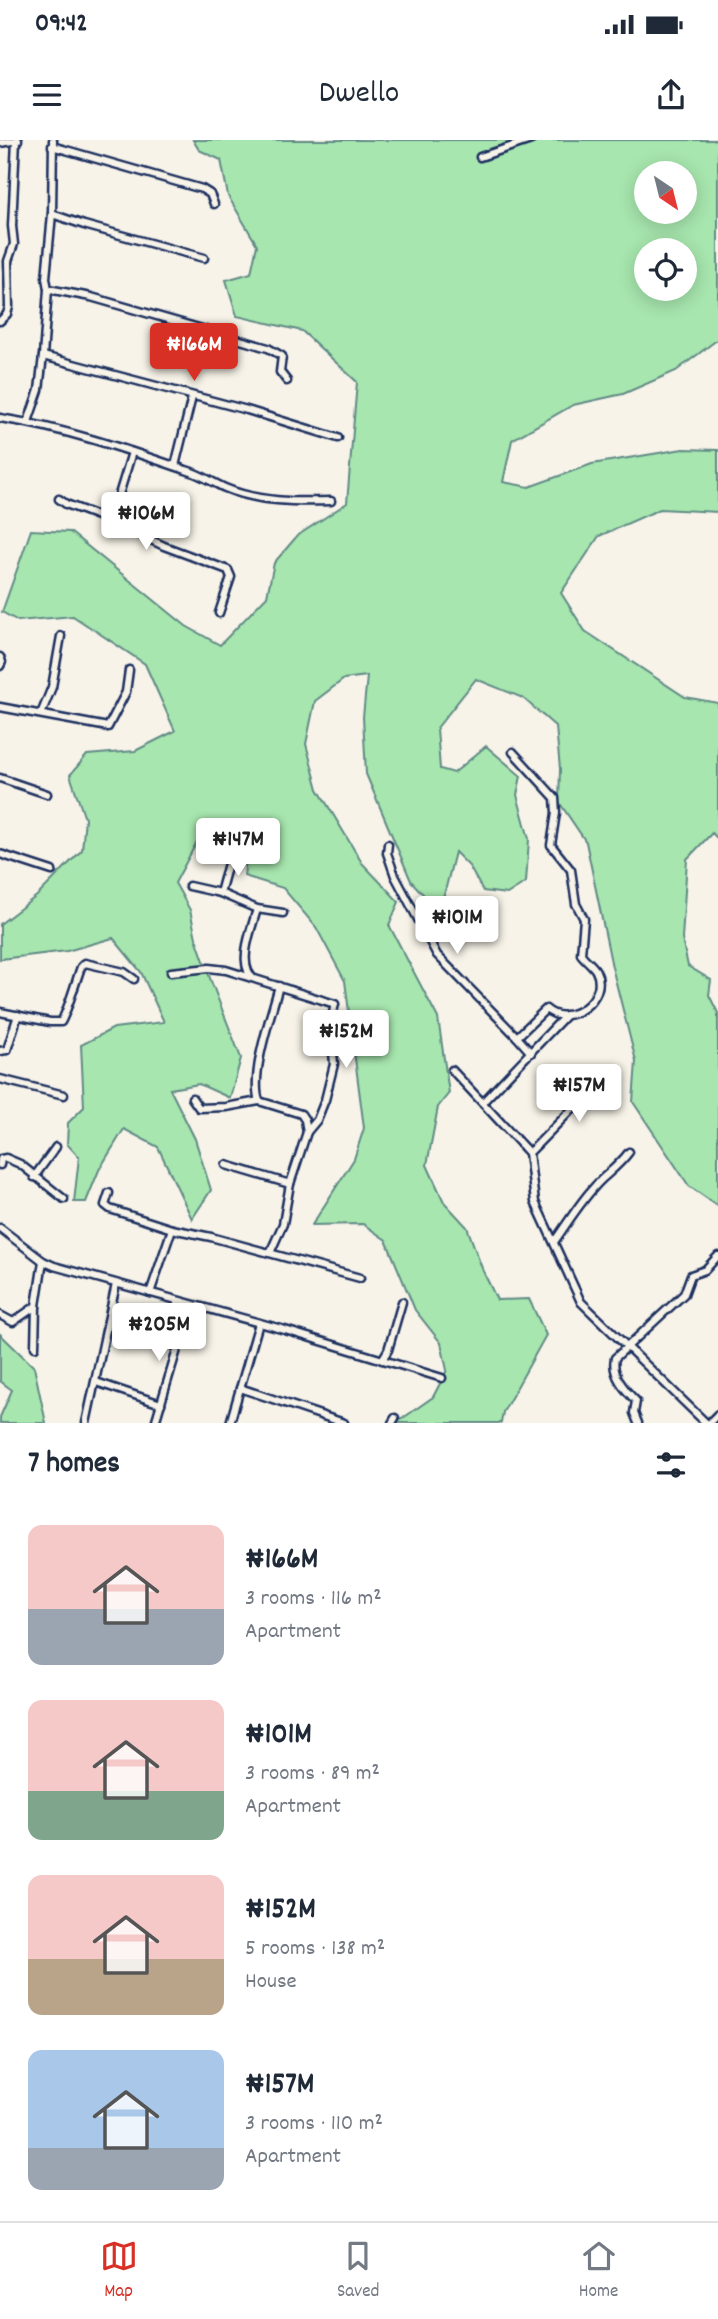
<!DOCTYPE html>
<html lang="en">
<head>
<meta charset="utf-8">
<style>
	:root { --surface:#fff; --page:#f6f6f7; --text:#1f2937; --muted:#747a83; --line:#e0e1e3; --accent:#d93025 }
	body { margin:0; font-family:Dekko,sans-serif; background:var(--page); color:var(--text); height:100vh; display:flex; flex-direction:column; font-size:26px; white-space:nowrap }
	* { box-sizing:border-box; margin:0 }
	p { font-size:23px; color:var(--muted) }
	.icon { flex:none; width:38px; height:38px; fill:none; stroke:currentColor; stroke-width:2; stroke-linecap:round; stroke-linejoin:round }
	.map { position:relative; height:1283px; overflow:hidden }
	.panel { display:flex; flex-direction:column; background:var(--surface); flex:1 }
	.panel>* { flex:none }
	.needle { width:46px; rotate:145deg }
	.tools { position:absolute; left:634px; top:21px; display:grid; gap:14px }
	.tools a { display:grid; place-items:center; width:63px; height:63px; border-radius:50%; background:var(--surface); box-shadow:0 4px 18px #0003; font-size:35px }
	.price { position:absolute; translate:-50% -60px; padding:0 16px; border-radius:7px; background:#fff; color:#222; font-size:23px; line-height:46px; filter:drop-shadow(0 2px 4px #0008) }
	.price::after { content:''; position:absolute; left:50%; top:42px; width:21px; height:16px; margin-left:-10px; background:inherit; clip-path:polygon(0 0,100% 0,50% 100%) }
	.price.selected { background:var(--accent); color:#fff }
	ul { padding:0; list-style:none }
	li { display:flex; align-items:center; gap:21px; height:175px; padding:0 28px }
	li span { display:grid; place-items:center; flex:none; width:196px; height:140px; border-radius:14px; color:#555 }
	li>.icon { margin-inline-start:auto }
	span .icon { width:84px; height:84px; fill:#fffc; stroke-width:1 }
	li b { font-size:30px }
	h2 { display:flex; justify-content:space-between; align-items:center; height:84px; padding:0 28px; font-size:30px }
	.status { display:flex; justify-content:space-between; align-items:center; height:49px; padding:0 35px; background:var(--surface); direction:ltr }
	.status svg { height:19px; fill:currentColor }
	header { display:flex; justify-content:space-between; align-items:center; height:91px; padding:0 28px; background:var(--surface); font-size:32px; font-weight:600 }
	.tab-bar { display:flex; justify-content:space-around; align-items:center; height:98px; border-top:2px solid var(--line); background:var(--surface); font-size:19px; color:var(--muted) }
	.tab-bar a { display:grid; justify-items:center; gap:4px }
	.tab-bar .selected { color:var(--accent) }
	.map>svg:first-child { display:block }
</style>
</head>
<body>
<div class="status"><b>09:42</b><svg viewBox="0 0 49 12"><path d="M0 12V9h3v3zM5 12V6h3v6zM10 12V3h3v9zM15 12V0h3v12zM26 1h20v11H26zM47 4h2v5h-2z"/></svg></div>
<header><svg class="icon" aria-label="menu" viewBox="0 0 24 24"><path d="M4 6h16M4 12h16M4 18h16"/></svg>Dwello<svg class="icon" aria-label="share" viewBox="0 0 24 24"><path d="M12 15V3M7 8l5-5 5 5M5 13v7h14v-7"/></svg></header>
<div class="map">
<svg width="718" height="1283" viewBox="0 0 718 1283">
	<rect width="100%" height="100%" fill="#f7f3e8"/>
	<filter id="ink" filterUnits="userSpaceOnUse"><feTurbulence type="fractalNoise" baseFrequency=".0143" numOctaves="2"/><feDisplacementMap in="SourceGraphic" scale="14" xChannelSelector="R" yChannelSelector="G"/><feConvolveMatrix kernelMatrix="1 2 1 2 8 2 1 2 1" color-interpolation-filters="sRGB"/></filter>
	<g filter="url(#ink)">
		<g fill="#a7e6ae" stroke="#618a86" stroke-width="2" fill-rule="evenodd">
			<path d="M 193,0 L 718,0 L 718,199 L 676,231 L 623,254 L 573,265 L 512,300 L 503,342 L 529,347 L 592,324 L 683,309 L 718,310 L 718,372 L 660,369 L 599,396 L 561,453 L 585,491 L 685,557 L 718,563 L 718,699 L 712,693 L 687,719 L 682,799 L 688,826 L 711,840 L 709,855 L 718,873 L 718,1066 L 689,1046 L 633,962 L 636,921 L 612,827 L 586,702 L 559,662 L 560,629 L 556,587 L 523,558 L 476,539 L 437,588 L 440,629 L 454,633 L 486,606 L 521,636 L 517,655 L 529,699 L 526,742 L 507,754 L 483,751 L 469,726 L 455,712 L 444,755 L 431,763 L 411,741 L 366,634 L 363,577 L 367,536 L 344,539 L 315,561 L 306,604 L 318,649 L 362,723 L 399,762 L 389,785 L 438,878 L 449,953 L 438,967 L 427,1025 L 444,1062 L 467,1087 L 483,1131 L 497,1160 L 529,1159 L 546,1195 L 503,1272 L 501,1283 L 396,1283 L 433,1257 L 447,1230 L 441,1203 L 415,1170 L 386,1100 L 363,1084 L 312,1085 L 354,1019 L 364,988 L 345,841 L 316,787 L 283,748 L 244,736 L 248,701 L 226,685 L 200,696 L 175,743 L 190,770 L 196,798 L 211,841 L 241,918 L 230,958 L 199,944 L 170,949 L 195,999 L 211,1050 L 192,1079 L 158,1007 L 124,989 L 99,1030 L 86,1062 L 74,1062 L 79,1017 L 67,1004 L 68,983 L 84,967 L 81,905 L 114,888 L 164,882 L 141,832 L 113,798 L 67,811 L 0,819 L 0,784 L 38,755 L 82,710 L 85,679 L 70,635 L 87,615 L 135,611 L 175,591 L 145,524 L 73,476 L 18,481 L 2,472 L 31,390 L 70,392 L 186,486 L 220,505 L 267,456 L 274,423 L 297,396 L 347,363 L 357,242 L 302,191 L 237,176 L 226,140 L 251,133 L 257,105 L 228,56 L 221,20 L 199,10 ZM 646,33 L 684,33 L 684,72 L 646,72 ZM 646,110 L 684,110 L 684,149 L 646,149 Z"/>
			<path d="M 0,1194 L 34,1227 L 46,1283 L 0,1283 L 0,1277 L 12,1250 L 0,1241 Z"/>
		</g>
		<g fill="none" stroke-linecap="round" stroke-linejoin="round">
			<defs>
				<g id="street">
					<path d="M 0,3 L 18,0"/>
					<path d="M 52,6 L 202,49 L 210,54 L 214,64"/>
					<path d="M 480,17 L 531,0"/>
					<path d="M 52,74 L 84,85 L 204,118"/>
					<path d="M 48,149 L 91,157 L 268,208 L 282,216 L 280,232 L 287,241"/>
					<path d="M 0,181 L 7,174 L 9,167 L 8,121 L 14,104 L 12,86 L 16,0"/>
					<path d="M 43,216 L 247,270 L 338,298"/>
					<path d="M 0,278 C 64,288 125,309 186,330 C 200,334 212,342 225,348 C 258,362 296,362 331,361"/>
					<path d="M 28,282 L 39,250 L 43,216 L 48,149 L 46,138 L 52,74 L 53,0"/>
					<path d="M 175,326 L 192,257"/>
					<path d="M 59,359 L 66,364 L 111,381 L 164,406 L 228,430 L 231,437 L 219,473"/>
					<path d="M 111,381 L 132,312"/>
					<path d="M 0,517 L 2,522 L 0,526"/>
					<path d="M 0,567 L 108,587 L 126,552 L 129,530"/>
					<path d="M 41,574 L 52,547 L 61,496"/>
					<path d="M 513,612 L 555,658 L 556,673 L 551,705 L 571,730 L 576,764 L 584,779 L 581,814 C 585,820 593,825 596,831 C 610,858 568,889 546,869 L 517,897 L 531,913"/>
					<path d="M 0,638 L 47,654"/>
					<path d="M 388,704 L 387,713 L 395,736 L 437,815 L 517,897"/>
					<path d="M 0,714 L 52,731"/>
					<path d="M 189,746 L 220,753 L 257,769 L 283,773"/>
					<path d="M 220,753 L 230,716"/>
					<path d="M 171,832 L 209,828 L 226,830 L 335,864 L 327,898 L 332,901 L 334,924 L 325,960 L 317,980 L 307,992 L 290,1044 L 283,1084 L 270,1113"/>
					<path d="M 251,836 C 238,820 252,788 257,769"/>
					<path d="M 0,872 L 50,882 L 61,882 C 66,875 77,838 81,827 L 85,823 L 124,832 L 134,839"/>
					<path d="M 0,911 L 7,910 L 18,875"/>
					<path d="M 452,930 L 529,1013 L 535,1062 L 581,1162 L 706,1283"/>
					<path d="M 0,939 L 64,955"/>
					<path d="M 192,958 L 199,968 L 226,967 L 259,961 L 301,974 L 305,980 L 307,992"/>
					<path d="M 259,961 C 250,933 271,876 279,846"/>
					<path d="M 483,962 L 566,875"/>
					<path d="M 529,1013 L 588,953 L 593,935"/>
					<path d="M 0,1025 L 1,1019 L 6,1018 L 20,1024 L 64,1059"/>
					<path d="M 226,1025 L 290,1044"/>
					<path d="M 34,1037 L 56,1007"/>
					<path d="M 109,1053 L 105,1065 L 110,1069 L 172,1089 L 211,1097 L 360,1138"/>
					<path d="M 0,1088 L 43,1121 L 54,1126 L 285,1190 L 442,1238"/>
					<path d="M 554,1102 C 569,1081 583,1057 602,1039 C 612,1030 621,1023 629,1012"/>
					<path d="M 150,1153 L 172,1089"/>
					<path d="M 0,1175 L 13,1182 L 36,1166"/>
					<path d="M 35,1207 L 36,1166 L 43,1121"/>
					<path d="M 382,1220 L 388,1210 L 402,1162"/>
					<path d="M 96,1242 L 161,1264"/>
					<path d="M 240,1248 L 344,1283"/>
					<path d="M 86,1283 L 116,1144"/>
					<path d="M 155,1283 L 185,1183 L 177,1161"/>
					<path d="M 230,1283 L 259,1183"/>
					<path d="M 392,1283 L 395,1278"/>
					<path d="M 638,1283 L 634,1273 L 636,1261 C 625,1250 611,1235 615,1218 L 684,1154 L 691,1135 L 705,1130 L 718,1116"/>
					<path d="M 709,1283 L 718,1274"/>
				</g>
			</defs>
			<use href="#street" stroke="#1b2f5e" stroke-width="11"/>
			<use href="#street" stroke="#f7f3e8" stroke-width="6"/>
		</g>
	</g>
</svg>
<div class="tools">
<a><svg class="needle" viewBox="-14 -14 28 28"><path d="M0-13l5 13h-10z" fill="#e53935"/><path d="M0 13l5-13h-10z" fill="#747a83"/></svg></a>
<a><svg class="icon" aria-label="locate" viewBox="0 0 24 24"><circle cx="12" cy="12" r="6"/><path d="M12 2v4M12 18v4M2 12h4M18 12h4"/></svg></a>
</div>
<b class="price selected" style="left:194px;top:243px">₦166M</b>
<b class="price" style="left:146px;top:412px">₦106M</b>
<b class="price" style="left:238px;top:738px">₦147M</b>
<b class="price" style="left:457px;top:816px">₦101M</b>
<b class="price" style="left:346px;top:930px">₦152M</b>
<b class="price" style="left:579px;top:984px">₦157M</b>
<b class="price" style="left:159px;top:1223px">₦205M</b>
</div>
<section class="panel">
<h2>7 homes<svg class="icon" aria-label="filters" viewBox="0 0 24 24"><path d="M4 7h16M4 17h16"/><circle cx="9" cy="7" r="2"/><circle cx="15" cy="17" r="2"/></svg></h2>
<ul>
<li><span style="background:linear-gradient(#f6c9c9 60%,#9aa5b1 0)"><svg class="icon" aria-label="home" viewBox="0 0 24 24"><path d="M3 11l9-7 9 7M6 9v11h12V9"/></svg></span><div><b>₦166M</b><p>3 rooms · 116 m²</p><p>Apartment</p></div></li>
<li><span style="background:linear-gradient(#f6c9c9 65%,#7fa58c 0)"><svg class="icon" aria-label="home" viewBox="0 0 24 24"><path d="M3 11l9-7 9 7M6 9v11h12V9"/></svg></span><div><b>₦101M</b><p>3 rooms · 89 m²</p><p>Apartment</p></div></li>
<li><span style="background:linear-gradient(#f6c9c9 60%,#b9a48a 0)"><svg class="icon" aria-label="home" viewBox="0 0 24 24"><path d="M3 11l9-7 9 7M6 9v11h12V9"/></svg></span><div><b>₦152M</b><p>5 rooms · 138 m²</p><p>House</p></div></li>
<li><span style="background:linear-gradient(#a9c7e8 70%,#9aa5b1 0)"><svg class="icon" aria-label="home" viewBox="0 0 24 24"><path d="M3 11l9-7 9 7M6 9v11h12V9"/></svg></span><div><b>₦157M</b><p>3 rooms · 110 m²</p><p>Apartment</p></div></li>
</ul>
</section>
<nav class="tab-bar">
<a class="selected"><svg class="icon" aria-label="map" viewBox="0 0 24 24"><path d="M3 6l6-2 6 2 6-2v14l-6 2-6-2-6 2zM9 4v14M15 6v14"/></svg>Map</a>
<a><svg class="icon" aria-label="saved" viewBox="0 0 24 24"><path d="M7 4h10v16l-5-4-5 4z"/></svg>Saved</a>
<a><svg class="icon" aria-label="home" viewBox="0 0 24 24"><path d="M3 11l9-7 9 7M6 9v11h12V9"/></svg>Home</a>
</nav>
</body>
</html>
